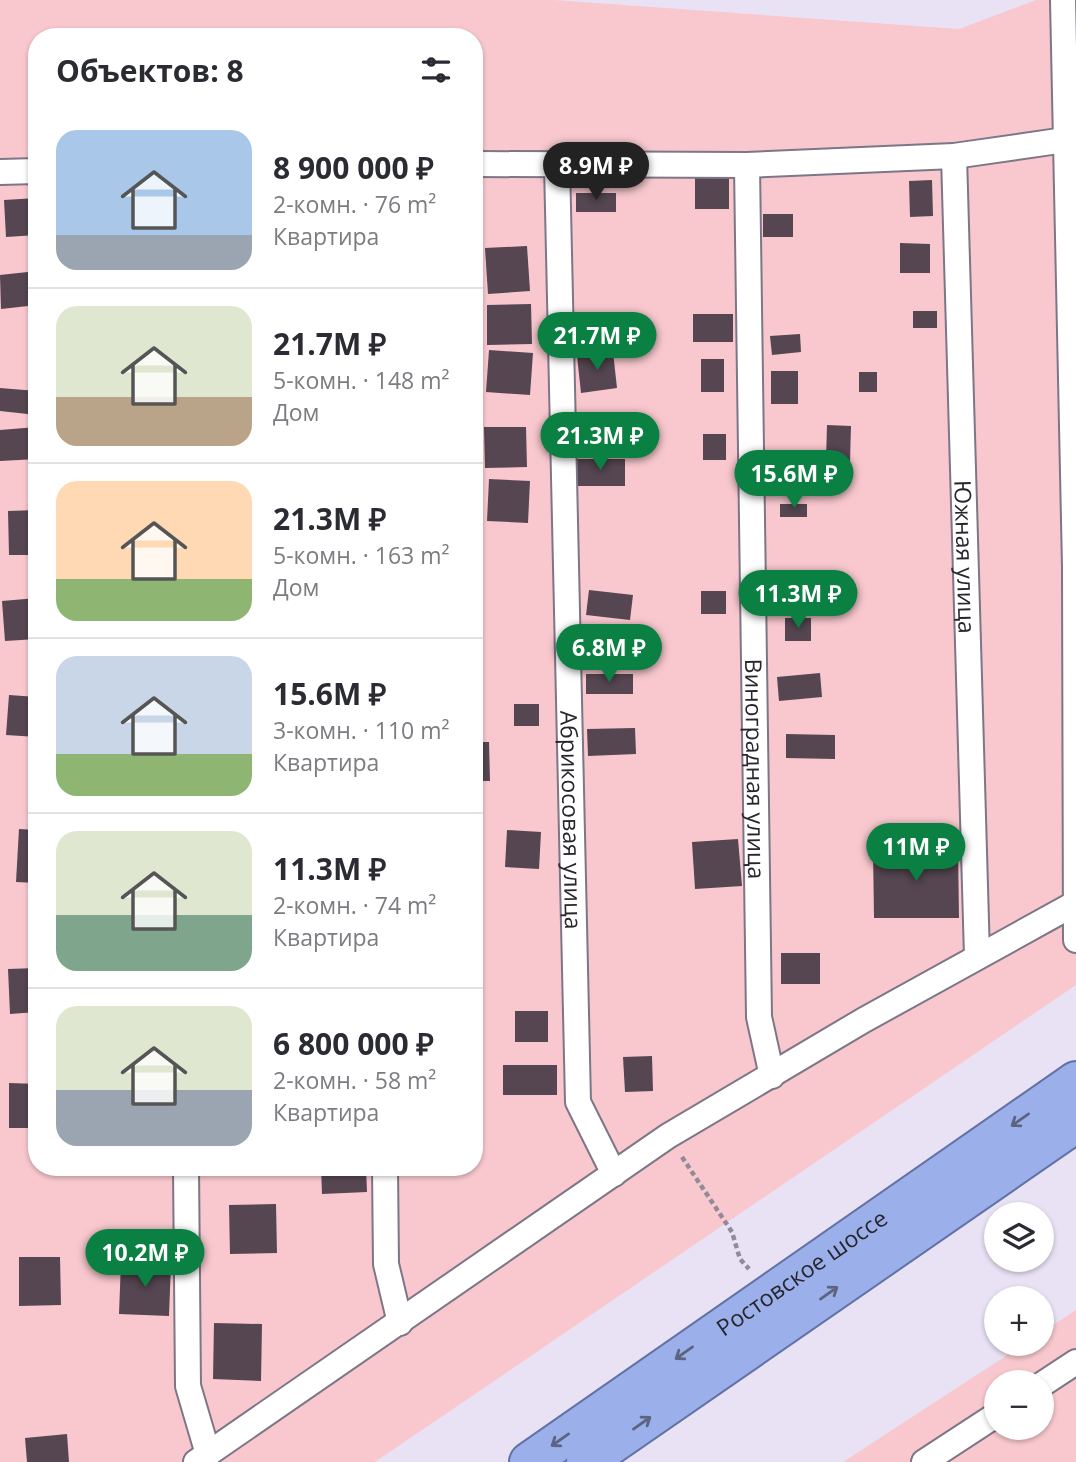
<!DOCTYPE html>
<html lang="ru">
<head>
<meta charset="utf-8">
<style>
	:root { --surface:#fff; --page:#f7f7f7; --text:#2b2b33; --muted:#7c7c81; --line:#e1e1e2; --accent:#0b8043 }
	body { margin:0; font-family:"Open Sans",sans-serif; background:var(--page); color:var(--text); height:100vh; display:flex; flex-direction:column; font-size:26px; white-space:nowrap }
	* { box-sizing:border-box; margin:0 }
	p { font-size:23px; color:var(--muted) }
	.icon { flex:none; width:38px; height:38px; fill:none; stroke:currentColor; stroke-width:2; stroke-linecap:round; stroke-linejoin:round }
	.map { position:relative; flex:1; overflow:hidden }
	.drawer { position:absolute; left:28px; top:28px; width:455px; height:1148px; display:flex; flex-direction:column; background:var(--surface); border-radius:28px; box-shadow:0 2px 5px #0004 }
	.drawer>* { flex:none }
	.tools { position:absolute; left:984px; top:1202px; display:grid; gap:14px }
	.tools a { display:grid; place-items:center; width:70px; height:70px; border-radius:50%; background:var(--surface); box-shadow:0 2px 5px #0004; font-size:35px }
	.price { position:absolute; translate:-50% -60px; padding:0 16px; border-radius:24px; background:var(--accent); color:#fff; font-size:23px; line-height:46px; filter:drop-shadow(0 2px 4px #0008) }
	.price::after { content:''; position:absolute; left:50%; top:42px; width:21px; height:16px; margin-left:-10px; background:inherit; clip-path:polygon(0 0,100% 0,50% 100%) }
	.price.active { background:#222; color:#fff }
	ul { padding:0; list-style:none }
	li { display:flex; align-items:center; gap:21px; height:175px; padding:0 28px }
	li+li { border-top:2px solid var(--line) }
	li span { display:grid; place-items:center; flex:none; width:196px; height:140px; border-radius:21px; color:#555 }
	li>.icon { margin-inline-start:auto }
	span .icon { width:84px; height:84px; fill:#fffc; stroke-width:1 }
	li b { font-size:30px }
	h2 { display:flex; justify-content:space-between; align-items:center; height:84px; padding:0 28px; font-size:30px }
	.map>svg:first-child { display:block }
</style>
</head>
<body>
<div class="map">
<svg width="1076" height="1462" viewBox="0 0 1076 1462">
	<rect width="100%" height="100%" fill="#e9e2f5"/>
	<g fill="#f8c8ce" fill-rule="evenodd">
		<path d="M 0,0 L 554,0 L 959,29 L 1036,0 L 1076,0 L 1076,985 L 375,1462 L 0,1462 ZM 37,37 L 474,37 L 474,1167 L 37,1167 Z"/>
		<path d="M 1076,1310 L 1076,1462 L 843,1462 L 1024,1344 L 1041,1344 L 1041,1333 ZM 996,1382 L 1041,1382 L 1041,1428 L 996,1428 Z"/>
	</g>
	<g fill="#554651">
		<rect x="695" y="170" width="34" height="39"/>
		<path d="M 932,180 L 933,216 L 910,217 L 909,181 Z"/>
		<rect x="576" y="193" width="40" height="19"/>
		<path d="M 37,198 L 37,235 L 6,237 L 4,200 Z"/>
		<rect x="763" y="214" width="30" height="23"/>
		<path d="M 900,243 L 930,244 L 930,273 L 900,273 Z"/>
		<path d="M 527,246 L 530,291 L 488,294 L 485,248 Z"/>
		<path d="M 37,271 L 37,305 L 1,309 L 0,275 Z"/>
		<path d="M 531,304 L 532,344 L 487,345 L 487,305 Z"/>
		<rect x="913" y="311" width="24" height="17"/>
		<rect x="693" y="314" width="40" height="28"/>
		<path d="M 800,334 L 801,352 L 772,355 L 770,336 Z"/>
		<path d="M 489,350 L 533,353 L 530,395 L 486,392 Z"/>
		<path d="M 613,352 L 617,388 L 581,393 L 577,356 Z"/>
		<rect x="701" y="359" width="23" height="33"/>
		<rect x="771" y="371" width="27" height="33"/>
		<rect x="859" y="372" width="18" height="20"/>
		<path d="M 0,388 L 37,391 L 37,415 L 0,411 Z"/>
		<path d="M 827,425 L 851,426 L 850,462 L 826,460 Z"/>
		<path d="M 37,427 L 37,459 L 0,461 L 0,430 Z"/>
		<path d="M 484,427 L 526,427 L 527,467 L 485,468 Z"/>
		<rect x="703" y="434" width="23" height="26"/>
		<rect x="575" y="459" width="50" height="27"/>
		<path d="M 489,479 L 530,481 L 528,523 L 487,521 Z"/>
		<rect x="780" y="504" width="27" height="13"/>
		<path d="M 37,510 L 37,555 L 9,555 L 8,511 Z"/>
		<path d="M 589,590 L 633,595 L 630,620 L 586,615 Z"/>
		<rect x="701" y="591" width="25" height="23"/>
		<path d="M 37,598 L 37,639 L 5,641 L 2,601 Z"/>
		<rect x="785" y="618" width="26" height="23"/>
		<path d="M 820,673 L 822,697 L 779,701 L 777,677 Z"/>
		<rect x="586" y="674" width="47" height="20"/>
		<path d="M 9,695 L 37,697 L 37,737 L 6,735 Z"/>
		<rect x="514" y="704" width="25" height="22"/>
		<path d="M 635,728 L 636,754 L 588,756 L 587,729 Z"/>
		<path d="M 786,734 L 835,735 L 835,759 L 786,758 Z"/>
		<path d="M 474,742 L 489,742 L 490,781 L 474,781 Z"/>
		<path d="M 19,829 L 37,830 L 37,883 L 16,882 Z"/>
		<path d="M 507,830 L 541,832 L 539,869 L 505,867 Z"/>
		<path d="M 738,839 L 742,886 L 695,889 L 692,842 Z"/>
		<path d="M 958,847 L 959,918 L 874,918 L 873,848 Z"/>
		<rect x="781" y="953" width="39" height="31"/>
		<path d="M 37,968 L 37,1012 L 10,1014 L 8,969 Z"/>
		<rect x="515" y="1011" width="33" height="31"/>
		<path d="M 652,1056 L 653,1091 L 625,1092 L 623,1057 Z"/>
		<rect x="503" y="1065" width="54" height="30"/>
		<path d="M 9,1083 L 37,1084 L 37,1128 L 9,1128 Z"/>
		<path d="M 321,1167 L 366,1167 L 367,1192 L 322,1194 Z"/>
		<path d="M 276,1204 L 277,1253 L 230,1254 L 229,1205 Z"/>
		<path d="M 19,1257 L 60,1257 L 61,1305 L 19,1306 Z"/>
		<path d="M 121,1262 L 171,1263 L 169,1316 L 119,1314 Z"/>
		<path d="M 214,1323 L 262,1324 L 261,1381 L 213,1379 Z"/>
		<path d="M 67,1434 L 69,1462 L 27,1462 L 25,1438 Z"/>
	</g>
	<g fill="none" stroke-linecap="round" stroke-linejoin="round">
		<defs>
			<g id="minor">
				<path d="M 1063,0 L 1075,567 L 1076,940"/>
				<path id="s1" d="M 954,156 L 977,956"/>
				<path d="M 474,164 L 747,165 L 954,156 L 1065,140"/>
				<path id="s2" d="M 557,164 L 578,1102 L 614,1174"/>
				<path id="s3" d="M 747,165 L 759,1017 L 772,1076"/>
				<path d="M 0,172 L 37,171"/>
				<path d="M 186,1167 L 188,1386 L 208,1454"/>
				<path d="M 385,1167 L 386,1264 L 400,1323"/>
				<path d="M 1041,1385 L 1076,1362"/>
				<path d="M 196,1462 L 668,1136 L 864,1020 L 1074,904"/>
				<path d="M 924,1462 L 996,1415"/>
			</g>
			<g id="trunk">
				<path id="s4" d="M 529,1462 L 1076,1081"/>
				<path d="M 586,1462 L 1076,1123"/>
			</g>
		</defs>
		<use href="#minor" stroke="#7c7687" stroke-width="28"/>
		<use href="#trunk" stroke="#6272a4" stroke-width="42"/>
		<path stroke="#908b98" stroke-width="4.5" stroke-dasharray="5 3.5" stroke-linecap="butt" d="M 682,1157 L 732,1232 L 740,1259 L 749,1269"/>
		<use href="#minor" stroke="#fff" stroke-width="24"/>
		<use href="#trunk" stroke="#9bb0ea" stroke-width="38"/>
	</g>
	<defs><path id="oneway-shaft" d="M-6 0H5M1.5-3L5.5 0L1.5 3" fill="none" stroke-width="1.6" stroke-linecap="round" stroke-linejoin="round" transform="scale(1.75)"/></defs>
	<g stroke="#5c6482">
		<use href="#oneway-shaft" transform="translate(1020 1120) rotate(145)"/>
		<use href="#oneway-shaft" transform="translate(829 1293) rotate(-35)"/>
		<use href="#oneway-shaft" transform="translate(684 1353) rotate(145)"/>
		<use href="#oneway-shaft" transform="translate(642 1423) rotate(-35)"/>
		<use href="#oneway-shaft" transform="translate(560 1440) rotate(145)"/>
	</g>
	<g text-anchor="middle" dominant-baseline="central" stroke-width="7" stroke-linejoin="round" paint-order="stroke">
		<g font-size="23" fill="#28252c" stroke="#e9e2f5">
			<text stroke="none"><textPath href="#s1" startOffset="401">Южная улица</textPath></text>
			<text stroke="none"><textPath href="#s3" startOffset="604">Виноградная улица</textPath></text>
			<text stroke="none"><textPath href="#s2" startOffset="656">Абрикосовая улица</textPath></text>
			<text stroke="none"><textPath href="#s4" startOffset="332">Ростовское шоссе</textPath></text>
		</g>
	</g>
</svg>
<div class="tools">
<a><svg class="icon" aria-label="layers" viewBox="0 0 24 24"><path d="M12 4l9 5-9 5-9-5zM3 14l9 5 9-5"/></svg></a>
<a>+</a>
<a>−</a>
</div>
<b class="price active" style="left:596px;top:202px">8.9M ₽</b>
<b class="price" style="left:597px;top:372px">21.7M ₽</b>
<b class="price" style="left:600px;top:472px">21.3M ₽</b>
<b class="price" style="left:794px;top:510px">15.6M ₽</b>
<b class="price" style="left:798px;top:630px">11.3M ₽</b>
<b class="price" style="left:609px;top:684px">6.8M ₽</b>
<b class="price" style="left:916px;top:883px">11M ₽</b>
<b class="price" style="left:145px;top:1289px">10.2M ₽</b>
<section class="drawer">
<h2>Объектов: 8<svg class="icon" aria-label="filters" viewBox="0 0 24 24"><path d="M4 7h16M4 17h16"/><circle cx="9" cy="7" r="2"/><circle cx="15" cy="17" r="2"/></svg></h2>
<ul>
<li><span style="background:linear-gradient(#a9c7e8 75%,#9aa5b1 0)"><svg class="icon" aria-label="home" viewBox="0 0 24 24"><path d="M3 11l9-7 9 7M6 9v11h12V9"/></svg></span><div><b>8 900 000 ₽</b><p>2-комн. · 76 m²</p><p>Квартира</p></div></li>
<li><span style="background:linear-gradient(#dfe7d0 65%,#b9a48a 0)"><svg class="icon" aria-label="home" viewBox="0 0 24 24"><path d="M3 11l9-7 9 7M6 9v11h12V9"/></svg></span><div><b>21.7M ₽</b><p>5-комн. · 148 m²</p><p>Дом</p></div></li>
<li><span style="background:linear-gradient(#ffd9b3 70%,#8fb573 0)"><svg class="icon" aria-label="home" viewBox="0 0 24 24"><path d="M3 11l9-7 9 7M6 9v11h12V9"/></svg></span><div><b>21.3M ₽</b><p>5-комн. · 163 m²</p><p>Дом</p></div></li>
<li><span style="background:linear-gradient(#c9d6e8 70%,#8fb573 0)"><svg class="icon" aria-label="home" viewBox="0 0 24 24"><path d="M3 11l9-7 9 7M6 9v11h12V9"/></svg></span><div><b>15.6M ₽</b><p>3-комн. · 110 m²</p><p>Квартира</p></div></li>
<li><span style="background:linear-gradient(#dfe7d0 60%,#7fa58c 0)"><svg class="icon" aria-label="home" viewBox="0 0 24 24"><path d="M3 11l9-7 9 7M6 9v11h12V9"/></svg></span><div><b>11.3M ₽</b><p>2-комн. · 74 m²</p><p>Квартира</p></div></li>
<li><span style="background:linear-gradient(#dfe7d0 60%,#9aa5b1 0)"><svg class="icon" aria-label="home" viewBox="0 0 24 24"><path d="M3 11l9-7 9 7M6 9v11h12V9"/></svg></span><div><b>6 800 000 ₽</b><p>2-комн. · 58 m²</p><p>Квартира</p></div></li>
</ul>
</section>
</div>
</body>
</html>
